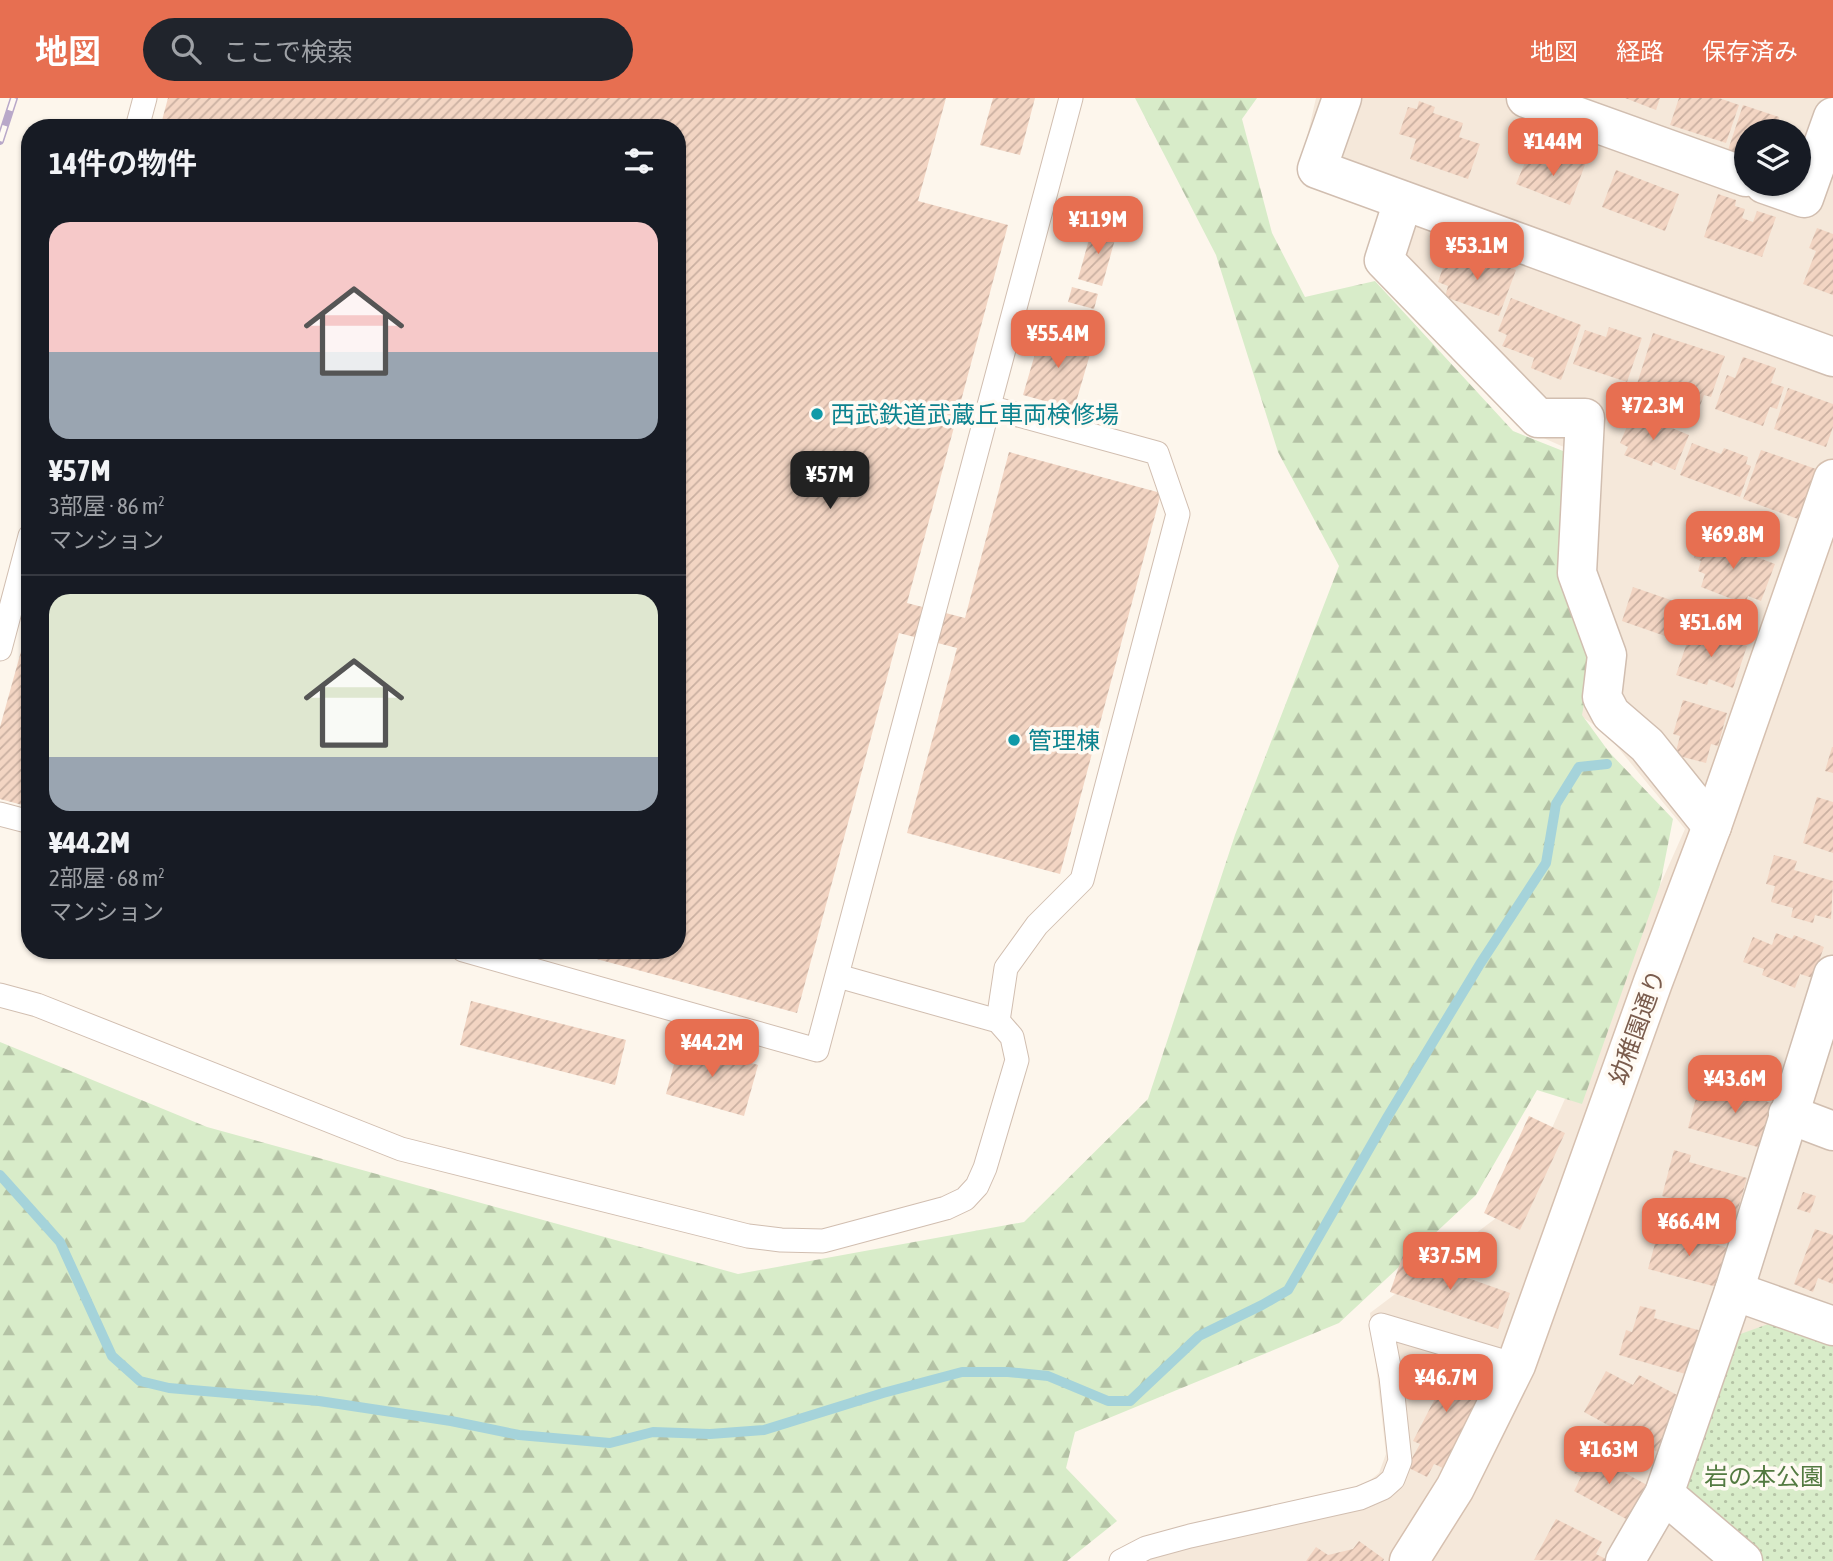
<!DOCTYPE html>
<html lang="ja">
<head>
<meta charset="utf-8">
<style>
	:root { --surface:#171b24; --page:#20242c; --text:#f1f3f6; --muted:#9ea1a6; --line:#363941; --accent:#e76f51 }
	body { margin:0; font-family:"Asap Condensed","Noto Sans JP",sans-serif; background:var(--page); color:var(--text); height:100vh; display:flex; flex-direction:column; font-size:26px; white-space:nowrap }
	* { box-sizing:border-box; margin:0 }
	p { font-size:23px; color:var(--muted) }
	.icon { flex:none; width:38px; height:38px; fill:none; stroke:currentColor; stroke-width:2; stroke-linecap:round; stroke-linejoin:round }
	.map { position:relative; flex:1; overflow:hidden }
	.side { position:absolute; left:21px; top:21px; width:665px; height:840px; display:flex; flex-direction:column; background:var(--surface); border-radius:28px; box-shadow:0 2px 5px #0004 }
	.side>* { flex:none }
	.tools { position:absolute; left:1734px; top:21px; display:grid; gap:14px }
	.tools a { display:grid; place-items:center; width:77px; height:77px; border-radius:50%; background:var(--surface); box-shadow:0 2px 5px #0004; font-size:35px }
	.price { position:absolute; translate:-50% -60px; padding:0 16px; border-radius:14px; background:var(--accent); color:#fff; font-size:23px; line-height:46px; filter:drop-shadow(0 2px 4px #0008) }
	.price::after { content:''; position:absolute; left:50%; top:42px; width:21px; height:16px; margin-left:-10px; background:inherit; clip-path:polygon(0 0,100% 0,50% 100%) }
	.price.on { background:#222; color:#fff }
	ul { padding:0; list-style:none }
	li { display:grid; align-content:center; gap:14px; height:371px; padding:0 28px }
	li+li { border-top:2px solid var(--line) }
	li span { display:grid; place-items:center; height:217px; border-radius:21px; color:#555 }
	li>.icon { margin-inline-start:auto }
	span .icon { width:126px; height:126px; fill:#fffc; stroke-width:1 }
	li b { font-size:30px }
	h2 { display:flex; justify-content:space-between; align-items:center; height:84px; padding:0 28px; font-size:30px }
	header { display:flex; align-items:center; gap:42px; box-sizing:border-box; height:98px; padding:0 35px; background:var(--accent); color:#fff }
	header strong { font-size:33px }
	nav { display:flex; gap:38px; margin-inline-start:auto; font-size:24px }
	.search { width:490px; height:63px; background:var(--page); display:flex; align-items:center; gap:18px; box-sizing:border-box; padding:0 24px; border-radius:38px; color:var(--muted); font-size:26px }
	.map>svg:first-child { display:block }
</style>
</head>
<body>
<header>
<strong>地図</strong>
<div class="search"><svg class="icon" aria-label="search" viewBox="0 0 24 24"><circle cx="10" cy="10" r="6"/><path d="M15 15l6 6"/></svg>ここで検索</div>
<nav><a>地図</a><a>経路</a><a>保存済み</a></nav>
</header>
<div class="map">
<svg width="1833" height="1463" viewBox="0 0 1833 1463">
	<defs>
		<pattern id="grass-dots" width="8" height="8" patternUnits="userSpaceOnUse" patternTransform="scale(1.75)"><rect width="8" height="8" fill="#d8ecc9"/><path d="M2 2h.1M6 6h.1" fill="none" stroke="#b4c2a5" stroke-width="1.8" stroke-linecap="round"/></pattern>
		<pattern id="forest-firs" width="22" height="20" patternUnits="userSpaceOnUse" patternTransform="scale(1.75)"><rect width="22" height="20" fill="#d8ecc9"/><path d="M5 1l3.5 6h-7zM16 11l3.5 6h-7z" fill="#b4c2a5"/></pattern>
		<pattern id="building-hatch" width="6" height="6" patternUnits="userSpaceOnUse" patternTransform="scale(1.75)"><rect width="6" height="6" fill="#f3d5c3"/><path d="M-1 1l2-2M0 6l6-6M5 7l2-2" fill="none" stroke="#cab0a1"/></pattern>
	</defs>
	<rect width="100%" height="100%" fill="#fdf6ec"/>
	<path fill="#f5e8da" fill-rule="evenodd" d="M 1316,0 L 1833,0 L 1833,1463 L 1133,1463 L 1362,1389 L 1379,1375 L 1386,1356 L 1370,1215 L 1520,1102 L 1685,731 L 1606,635 L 1578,616 L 1566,350 L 1517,328 L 1371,168 L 1382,113 L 1298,79 ZM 1746,33 L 1799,33 L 1799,86 L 1746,86 Z"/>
	<path fill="url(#grass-dots)" d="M 1771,1225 L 1833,1248 L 1833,1463 L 1760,1463 L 1695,1408 L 1687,1388 L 1704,1342 L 1735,1238 Z"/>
	<path fill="url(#forest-firs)" d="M 1135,0 L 1257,0 L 1242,21 L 1272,135 L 1305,199 L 1375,183 L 1513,333 L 1563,353 L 1562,480 L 1592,562 L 1582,617 L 1609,654 L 1673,721 L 1660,787 L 1582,1006 L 1537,992 L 1476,1097 L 1339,1225 L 1075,1334 L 1066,1370 L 1117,1423 L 1067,1463 L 0,1463 L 0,944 L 207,1029 L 738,1176 L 1024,1124 L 1148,1001 L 1235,737 L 1339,468 L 1278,354 L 1216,157 Z"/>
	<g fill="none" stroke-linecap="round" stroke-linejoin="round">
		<path stroke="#a5d3da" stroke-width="10" d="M 0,1077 L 60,1144 L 112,1258 L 140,1283 L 169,1290 L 319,1303 L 451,1323 L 519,1337 L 610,1345 L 653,1334 L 710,1336 L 764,1332 L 883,1295 L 962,1274 L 1008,1274 L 1048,1278 L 1108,1303 L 1130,1303 L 1199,1238 L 1262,1207 L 1288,1192 L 1388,1018 L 1480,866 L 1546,765 L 1556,706 L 1579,669 L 1607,666"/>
	</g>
	<g fill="url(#building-hatch)">
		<path d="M 168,0 L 946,0 L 918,103 L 1008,127 L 907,505 L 965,520 L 1009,354 L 1161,395 L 1060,776 L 907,735 L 957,550 L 899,535 L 797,915 L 567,853 L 677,852 L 677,30 L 160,30 Z"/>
		<path d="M 993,0 L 1035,0 L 1020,57 L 980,47 Z"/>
		<path d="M 1625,0 L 1660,0 L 1656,12 Z"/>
		<path d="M 1679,0 L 1719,0 L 1739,7 L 1726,45 L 1670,27 Z"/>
		<path d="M 1419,3 L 1435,9 L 1433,15 L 1463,25 L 1459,39 L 1480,46 L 1468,81 L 1410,61 L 1416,41 L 1399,36 L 1408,9 L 1417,11 Z"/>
		<path d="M 1743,7 L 1779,19 L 1777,26 L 1798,33 L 1746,33 L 1746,59 L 1728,52 Z"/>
		<path d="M 1559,54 L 1586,64 L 1570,107 L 1516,86 L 1527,60 L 1553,70 Z"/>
		<path d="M 1616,72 L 1679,96 L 1665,133 L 1602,109 Z"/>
		<path d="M 1718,96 L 1736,102 L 1735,108 L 1745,111 L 1742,120 L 1753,124 L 1757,113 L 1776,119 L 1762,159 L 1704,139 Z"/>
		<path d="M 1093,127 L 1117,134 L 1102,188 L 1078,181 Z"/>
		<path d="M 1817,130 L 1833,136 L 1833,197 L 1803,186 L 1816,153 L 1809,150 Z"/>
		<path d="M 1461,152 L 1516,172 L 1499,218 L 1445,199 L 1448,188 L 1438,184 L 1447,158 L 1457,161 Z"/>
		<path d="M 1072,189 L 1098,196 L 1094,211 L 1068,204 Z"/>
		<path d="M 1511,200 L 1581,227 L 1561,282 L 1531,270 L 1534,260 L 1502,248 L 1507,237 L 1498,233 Z"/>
		<path d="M 1609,229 L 1642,240 L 1627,284 L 1573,266 L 1585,232 L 1606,239 Z"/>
		<path d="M 1042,232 L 1093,246 L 1074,311 L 1023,297 Z"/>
		<path d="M 1653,235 L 1725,258 L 1711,299 L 1704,297 L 1700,308 L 1637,286 Z"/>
		<path d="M 1743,259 L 1776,270 L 1771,285 L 1784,289 L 1777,311 L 1770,309 L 1763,328 L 1715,311 L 1727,277 L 1735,280 Z"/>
		<path d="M 1788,290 L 1833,306 L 1833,329 L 1826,349 L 1774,331 Z"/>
		<path d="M 1633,314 L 1689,337 L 1675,372 L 1653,363 L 1652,368 L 1624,357 L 1628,349 L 1620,345 Z"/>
		<path d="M 1692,345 L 1721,356 L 1724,350 L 1748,359 L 1746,366 L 1751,368 L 1740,399 L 1680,377 Z"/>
		<path d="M 1761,352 L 1816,371 L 1798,421 L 1743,401 Z"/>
		<path d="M 1702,438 L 1775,466 L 1761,503 L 1748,498 L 1745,506 L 1701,489 L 1705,476 L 1698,473 L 1701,463 L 1694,460 Z"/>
		<path d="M 1633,489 L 1694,510 L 1682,544 L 1622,523 Z"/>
		<path d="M 30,521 L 30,709 L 0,701 L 0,629 Z"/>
		<path d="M 1692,530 L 1747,548 L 1733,590 L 1709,581 L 1707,587 L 1676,577 Z"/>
		<path d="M 1683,602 L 1727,615 L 1718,648 L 1711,646 L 1706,665 L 1675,657 L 1680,638 L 1673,636 Z"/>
		<path d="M 1832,649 L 1833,649 L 1833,675 L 1825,673 Z"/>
		<path d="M 1817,699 L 1833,704 L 1833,755 L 1803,745 Z"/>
		<path d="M 1774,757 L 1797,763 L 1794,772 L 1833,783 L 1831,821 L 1815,817 L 1813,825 L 1791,819 L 1793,810 L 1771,804 L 1775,788 L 1766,786 Z"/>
		<path d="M 1776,835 L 1792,841 L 1794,837 L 1824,849 L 1813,880 L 1800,876 L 1795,890 L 1762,877 L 1764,871 L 1743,864 L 1753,839 L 1772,847 Z"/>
		<path d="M 471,903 L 626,942 L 615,987 L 460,947 Z"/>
		<path d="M 680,944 L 758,967 L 744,1018 L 666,996 Z"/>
		<path d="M 1741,983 L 1771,991 L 1767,1004 L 1777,1006 L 1765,1051 L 1688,1030 L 1699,989 L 1737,999 Z"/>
		<path d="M 1529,1018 L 1565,1035 L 1520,1132 L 1484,1115 Z"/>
		<path d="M 1674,1052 L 1691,1057 L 1689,1064 L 1747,1080 L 1736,1118 L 1662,1098 Z"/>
		<path d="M 1803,1094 L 1816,1098 L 1810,1115 L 1797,1111 Z"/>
		<path d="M 1675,1128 L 1700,1135 L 1698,1142 L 1728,1150 L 1717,1189 L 1648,1171 L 1656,1142 L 1670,1146 Z"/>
		<path d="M 1815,1131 L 1833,1137 L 1833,1186 L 1818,1180 L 1813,1194 L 1794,1186 Z"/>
		<path d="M 1403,1157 L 1510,1195 L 1498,1231 L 1390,1194 Z"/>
		<path d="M 1640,1208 L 1656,1212 L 1654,1220 L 1702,1233 L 1689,1277 L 1619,1257 L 1626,1232 L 1632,1234 Z"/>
		<path d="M 1441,1257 L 1488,1281 L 1443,1370 L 1434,1366 L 1427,1379 L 1407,1369 L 1420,1346 L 1413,1343 L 1441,1289 L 1428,1283 Z"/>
		<path d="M 1606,1273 L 1633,1287 L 1639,1277 L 1679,1298 L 1670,1313 L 1682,1319 L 1661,1356 L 1584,1314 Z"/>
		<path d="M 1592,1357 L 1647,1387 L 1628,1422 L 1574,1393 L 1581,1379 L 1574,1375 L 1583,1358 L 1590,1362 Z"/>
		<path d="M 1556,1421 L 1602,1444 L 1596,1456 L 1610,1463 L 1534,1462 Z"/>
		<path d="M 1359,1443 L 1384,1461 L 1383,1463 L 1306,1463 L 1316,1449 L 1328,1457 L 1353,1451 Z"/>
	</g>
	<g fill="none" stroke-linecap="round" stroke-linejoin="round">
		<defs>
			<g id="lane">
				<path d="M 137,30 L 145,0"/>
				<path d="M 989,309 L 1157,355 L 1178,416 L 1082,782 L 1037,827 L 1006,870 L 998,923"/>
				<path d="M 0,551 L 30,438"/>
				<path d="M 0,716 L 30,724"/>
				<path d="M 463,852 L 817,952 L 1071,0"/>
				<path d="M 0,897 L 37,907 L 401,1051 L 748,1138 L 781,1142 L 823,1143 L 946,1110 L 965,1101 L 977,1088 L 985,1070 L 1017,962 L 1012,939 L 998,923 L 838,878"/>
				<path d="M 1121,1463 L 1146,1450 L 1190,1438 L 1360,1400 L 1383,1390 L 1393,1381 L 1400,1363 L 1391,1279 L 1381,1227 L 1516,1267"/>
			</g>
			<g id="street">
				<path d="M 1342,0 L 1317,71 L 1833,259"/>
				<path d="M 1526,0 L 1746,79"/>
				<path d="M 1764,86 L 1804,100 L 1833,19"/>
				<path d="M 1403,103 L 1384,162 L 1538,320 L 1585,320 L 1577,475 L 1607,557 L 1602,599 L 1611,616 L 1647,647 L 1712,728"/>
				<path d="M 1788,1016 L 1833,1033"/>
				<path d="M 1734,1193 L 1833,1228"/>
				<path d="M 1664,1396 L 1743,1463"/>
				<path d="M 1625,1463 L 1664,1396 L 1734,1193 L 1833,877"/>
			</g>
			<path id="secondary" d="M 1409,1463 L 1455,1390 L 1516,1267 L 1653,884 L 1712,728 L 1833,381"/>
		</defs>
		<use href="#lane" stroke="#d1beb0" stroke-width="25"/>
		<use href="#street" stroke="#d1beb0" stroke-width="41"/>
		<use href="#secondary" stroke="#d6c0b0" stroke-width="41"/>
		<use href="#lane" stroke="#fff" stroke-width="23"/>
		<use href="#street" stroke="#fff" stroke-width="38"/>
		<use href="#secondary" stroke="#fff" stroke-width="38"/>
		<defs>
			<path id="rail" d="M 0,43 L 14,0"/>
		</defs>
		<use href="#rail" stroke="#b9a8c9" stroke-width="8"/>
		<use href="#rail" stroke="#fffaf3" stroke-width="5" stroke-dasharray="16" stroke-linecap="butt"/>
	</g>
	<g fill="#0f9aa8" stroke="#fffaf3" stroke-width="2.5">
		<circle cx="817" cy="316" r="7"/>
		<circle cx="1014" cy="642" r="7"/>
	</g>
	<g text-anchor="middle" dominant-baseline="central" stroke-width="7" stroke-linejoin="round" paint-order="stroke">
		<g font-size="24" fill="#0d838f" stroke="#fffaf3" text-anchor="start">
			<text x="831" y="316">西武鉄道武蔵丘車両検修場</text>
			<text x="1028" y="642">管理棟</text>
		</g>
		<g font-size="24" fill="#7a5c4d" stroke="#fffaf3">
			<text transform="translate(1637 929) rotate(-70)">幼稚園通り</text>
		</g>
		<g font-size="24" fill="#537a41" stroke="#fffaf3">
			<text x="1764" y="1378">岩の本公園</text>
		</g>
	</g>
</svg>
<div class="tools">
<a><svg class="icon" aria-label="layers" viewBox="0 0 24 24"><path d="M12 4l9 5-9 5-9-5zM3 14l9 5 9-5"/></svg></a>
</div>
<b class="price" style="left:1553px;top:80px">¥144M</b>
<b class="price" style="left:1098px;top:158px">¥119M</b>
<b class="price" style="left:1477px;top:184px">¥53.1M</b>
<b class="price" style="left:1058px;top:272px">¥55.4M</b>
<b class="price" style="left:1653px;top:344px">¥72.3M</b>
<b class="price on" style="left:830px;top:413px">¥57M</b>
<b class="price" style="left:1733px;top:473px">¥69.8M</b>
<b class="price" style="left:1711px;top:561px">¥51.6M</b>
<b class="price" style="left:712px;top:981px">¥44.2M</b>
<b class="price" style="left:1735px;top:1017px">¥43.6M</b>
<b class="price" style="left:1689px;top:1160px">¥66.4M</b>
<b class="price" style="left:1450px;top:1194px">¥37.5M</b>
<b class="price" style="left:1446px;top:1316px">¥46.7M</b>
<b class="price" style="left:1609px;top:1388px">¥163M</b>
<section class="side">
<h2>14件の物件<svg class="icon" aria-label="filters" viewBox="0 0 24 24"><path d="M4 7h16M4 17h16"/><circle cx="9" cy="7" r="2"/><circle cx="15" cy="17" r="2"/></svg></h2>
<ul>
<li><span style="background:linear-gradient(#f6c9c9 60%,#9aa5b1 0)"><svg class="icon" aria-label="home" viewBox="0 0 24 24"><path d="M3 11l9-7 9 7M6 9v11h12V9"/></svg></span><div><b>¥57M</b><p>3部屋 · 86 m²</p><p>マンション</p></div></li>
<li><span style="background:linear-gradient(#dfe7d0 75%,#9aa5b1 0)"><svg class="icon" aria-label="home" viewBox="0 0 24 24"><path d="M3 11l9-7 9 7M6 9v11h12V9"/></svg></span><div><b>¥44.2M</b><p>2部屋 · 68 m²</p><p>マンション</p></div></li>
</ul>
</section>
</div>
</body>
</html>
